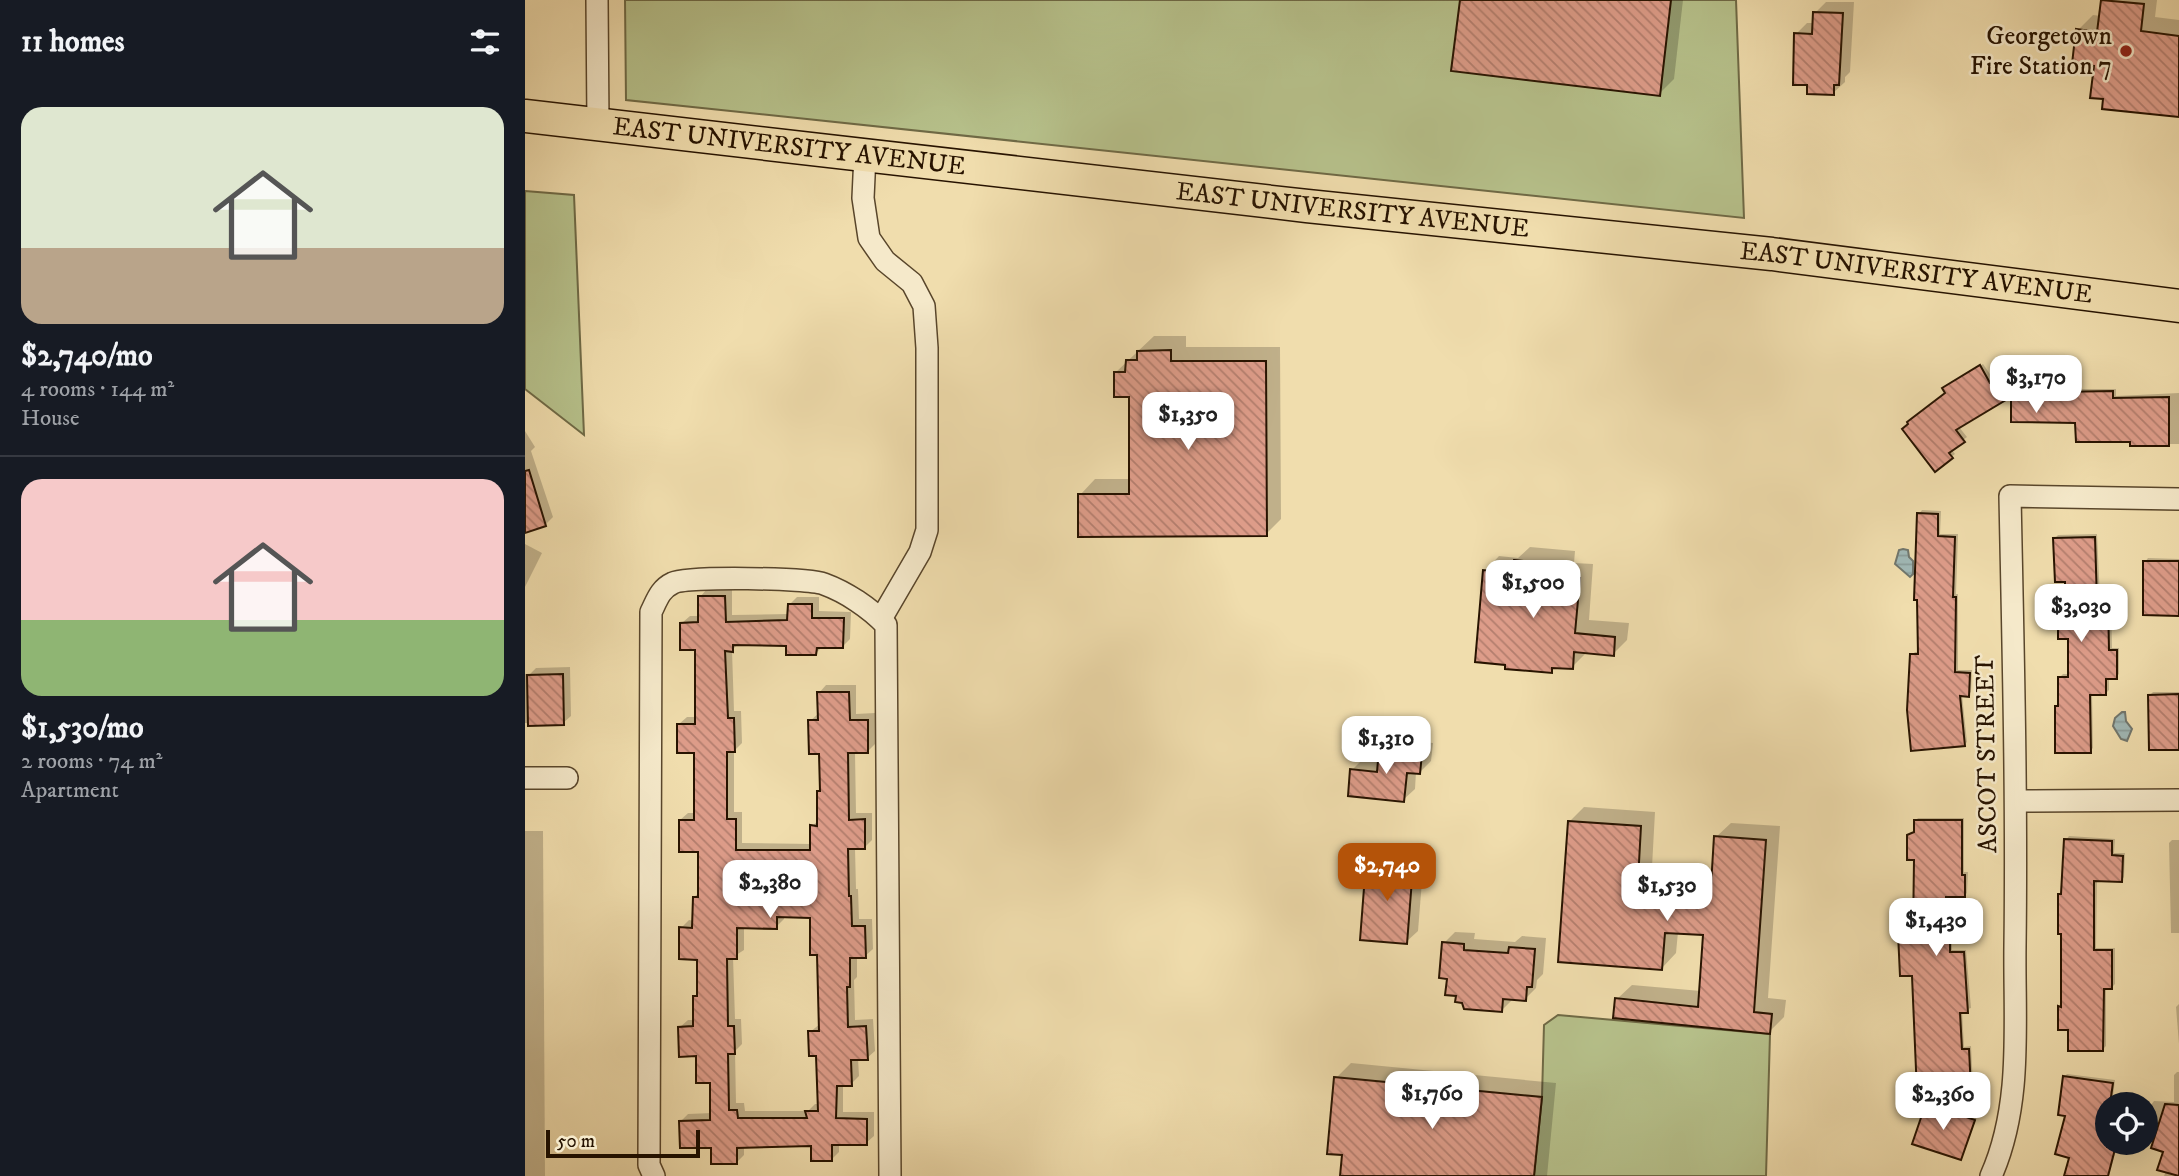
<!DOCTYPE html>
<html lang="en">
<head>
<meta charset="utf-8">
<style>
	:root { --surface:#171b24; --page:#242831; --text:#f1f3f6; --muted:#9ea1a6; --line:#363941; --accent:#b45309 }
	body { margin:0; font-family:"IM FELL DW Pica",serif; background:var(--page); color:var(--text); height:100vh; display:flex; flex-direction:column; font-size:26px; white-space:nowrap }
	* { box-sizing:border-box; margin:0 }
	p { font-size:23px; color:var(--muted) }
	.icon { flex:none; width:38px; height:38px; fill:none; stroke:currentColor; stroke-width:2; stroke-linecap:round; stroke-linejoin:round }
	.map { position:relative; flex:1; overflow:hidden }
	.drawer { display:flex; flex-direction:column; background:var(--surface); width:525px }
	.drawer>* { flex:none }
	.controls { position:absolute; left:1570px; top:1092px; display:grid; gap:14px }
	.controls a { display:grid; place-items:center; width:63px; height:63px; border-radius:50%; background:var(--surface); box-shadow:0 7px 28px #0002; font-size:35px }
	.scale { position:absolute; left:21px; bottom:18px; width:154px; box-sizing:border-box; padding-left:7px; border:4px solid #271300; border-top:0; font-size:19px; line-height:24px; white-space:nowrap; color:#271300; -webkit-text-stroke:5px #f5e9ca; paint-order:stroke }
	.price { position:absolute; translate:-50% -60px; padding:0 16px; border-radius:14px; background:#fff; color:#222; font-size:23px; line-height:46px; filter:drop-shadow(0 2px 4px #0008) }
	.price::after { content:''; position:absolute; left:50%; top:42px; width:21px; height:16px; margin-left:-10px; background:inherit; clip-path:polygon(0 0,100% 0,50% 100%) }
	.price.selected { background:var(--accent); color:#fff }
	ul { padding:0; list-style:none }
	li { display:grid; align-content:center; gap:14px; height:371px; padding:0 21px }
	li+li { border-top:2px solid var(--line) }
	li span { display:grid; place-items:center; height:217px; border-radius:21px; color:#555 }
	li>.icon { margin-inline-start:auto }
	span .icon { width:126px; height:126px; fill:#fffc; stroke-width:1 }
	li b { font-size:30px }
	h2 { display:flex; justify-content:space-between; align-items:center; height:84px; padding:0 21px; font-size:30px }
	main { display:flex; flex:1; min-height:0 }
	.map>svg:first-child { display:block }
</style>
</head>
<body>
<main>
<section class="drawer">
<h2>11 homes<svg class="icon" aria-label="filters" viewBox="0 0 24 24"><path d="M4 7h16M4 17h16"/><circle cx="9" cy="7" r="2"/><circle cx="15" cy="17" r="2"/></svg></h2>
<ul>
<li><span style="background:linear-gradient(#dfe7d0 65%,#b9a48a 0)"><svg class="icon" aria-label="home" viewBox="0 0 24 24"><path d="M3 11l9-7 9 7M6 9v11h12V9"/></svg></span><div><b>$2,740/mo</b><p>4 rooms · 144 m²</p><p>House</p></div></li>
<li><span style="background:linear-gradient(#f6c9c9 65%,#8fb573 0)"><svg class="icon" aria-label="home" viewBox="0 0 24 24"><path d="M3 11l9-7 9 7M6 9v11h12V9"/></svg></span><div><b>$1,530/mo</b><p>2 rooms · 74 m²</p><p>Apartment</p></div></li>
</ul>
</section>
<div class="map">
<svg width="1654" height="1176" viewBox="0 0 1654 1176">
	<defs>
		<pattern id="water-rules" width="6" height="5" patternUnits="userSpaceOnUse" patternTransform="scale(1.75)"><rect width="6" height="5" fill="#a0b8b6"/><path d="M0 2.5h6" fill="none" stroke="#8a9d9b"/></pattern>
		<pattern id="building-back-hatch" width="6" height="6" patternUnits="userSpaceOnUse" patternTransform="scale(1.75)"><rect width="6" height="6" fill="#dd9c89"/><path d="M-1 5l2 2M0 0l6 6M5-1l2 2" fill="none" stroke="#b37e6e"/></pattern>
	</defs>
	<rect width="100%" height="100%" fill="#f0ddad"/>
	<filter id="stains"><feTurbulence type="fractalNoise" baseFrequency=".00286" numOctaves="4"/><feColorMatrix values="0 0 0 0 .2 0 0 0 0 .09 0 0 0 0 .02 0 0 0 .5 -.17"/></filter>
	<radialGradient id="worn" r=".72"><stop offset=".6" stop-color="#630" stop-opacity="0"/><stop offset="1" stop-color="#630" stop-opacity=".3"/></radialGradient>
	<g fill="#b7c28c" stroke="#6f6a46" stroke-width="2">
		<path d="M 100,0 L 1211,0 L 1219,218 L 101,100 Z"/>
		<path d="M 0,191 L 49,195 L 59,435 L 0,389 Z"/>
		<path d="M 1033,1015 L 1245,1034 L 1241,1176 L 1009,1176 L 1017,1097 L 1019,1025 Z"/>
	</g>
	<g fill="url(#water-rules)" stroke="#70766d" stroke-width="2">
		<path d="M 1378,549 L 1383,550 L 1384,557 L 1388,561 L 1388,574 L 1385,577 L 1370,564 L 1374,550 Z"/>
		<path d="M 1597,712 L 1600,712 L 1601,721 L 1607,729 L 1602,741 L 1596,739 L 1588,726 L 1590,718 Z"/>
	</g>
	<g fill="#0003" fill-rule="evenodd">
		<path d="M 936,0 L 1158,0 L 1149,79 L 1134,94 Z"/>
		<path d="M 1578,0 L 1632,0 L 1630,17 L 1654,20 L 1654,115 L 1580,98 L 1571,65 L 1553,30 L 1568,15 L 1576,16 Z"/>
		<path d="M 1301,2 L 1329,2 L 1325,72 L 1320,77 L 1320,82 L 1308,93 L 1284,83 L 1271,34 L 1282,23 L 1289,23 L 1290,13 Z"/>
		<path d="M 629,336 L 661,336 L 661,347 L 755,347 L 756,519 L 741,534 L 555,495 L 570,479 L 606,479 L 605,396 L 590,373 Z"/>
		<path d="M 1458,364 L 1469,380 L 1534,380 L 1534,389 L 1591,389 L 1591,396 L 1654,393 L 1654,444 L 1607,444 L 1607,441 L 1487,394 L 1434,427 L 1442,437 L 1426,449 L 1430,454 L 1410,469 L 1422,386 Z"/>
		<path d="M 0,431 L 10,447 L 6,451 L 28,517 L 20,525 L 0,531 Z"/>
		<path d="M 1397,510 L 1416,511 L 1415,534 L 1433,534 L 1431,594 L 1433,594 L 1433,670 L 1447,670 L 1446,692 L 1443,695 L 1437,695 L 1442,742 L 1439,745 L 1387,655 L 1390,652 L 1395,652 L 1394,514 Z"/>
		<path d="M 1572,534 L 1575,598 L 1586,598 L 1587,648 L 1594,648 L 1594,674 L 1591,677 L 1584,677 L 1584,690 L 1581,693 L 1567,693 L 1568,748 L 1565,751 L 1531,707 L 1535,704 L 1535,677 L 1538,674 L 1545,674 L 1545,637 L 1534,617 L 1542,614 L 1541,580 L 1530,538 L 1533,535 Z"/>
		<path d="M 0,544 L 17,553 L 0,587 Z"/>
		<path d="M 1005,547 L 1050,551 L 1049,563 L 1068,564 L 1064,620 L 1104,623 L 1102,640 L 1088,654 L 1061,653 L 1047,667 L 1031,666 L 1026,671 L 960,571 L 974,556 L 993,558 Z"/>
		<path d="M 1623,558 L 1654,559 L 1654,614 L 1620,562 Z"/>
		<path d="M 182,589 L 207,589 L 207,615 L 264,614 L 264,605 L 272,597 L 294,597 L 294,611 L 326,612 L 325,639 L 318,646 L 298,646 L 291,653 L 263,644 L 213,644 L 207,650 L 209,711 L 216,711 L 217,743 L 209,751 L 209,812 L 217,812 L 217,843 L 287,844 L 287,826 L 294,820 L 293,792 L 296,789 L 295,752 L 285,721 L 294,713 L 294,693 L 301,685 L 331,685 L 331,714 L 350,713 L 350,744 L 343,751 L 330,752 L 331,813 L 347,813 L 347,840 L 339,848 L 330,848 L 331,889 L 333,889 L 334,919 L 347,919 L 348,949 L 340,956 L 332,956 L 332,977 L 329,980 L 330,1020 L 348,1019 L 350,1051 L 342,1058 L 333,1058 L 334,1076 L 326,1084 L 318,1084 L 318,1112 L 349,1112 L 349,1136 L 341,1143 L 314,1143 L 314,1152 L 306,1160 L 288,1144 L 219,1146 L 219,1155 L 212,1162 L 156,1121 L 163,1114 L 187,1113 L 187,1081 L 155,1027 L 163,1020 L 170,1020 L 170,997 L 174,993 L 174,958 L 156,928 L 164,920 L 169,921 L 169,897 L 175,892 L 175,850 L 155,820 L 163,813 L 171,813 L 171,751 L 154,724 L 162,717 L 172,717 L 172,648 L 157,623 L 165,616 L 175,616 L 175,597 ZM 259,916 L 287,916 L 294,954 L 295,1024 L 285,1032 L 293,1054 L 295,1104 L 290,1104 L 283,1111 L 220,1111 L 219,1103 L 211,1103 L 210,1051 L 217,1044 L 216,1019 L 210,1019 L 208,957 L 219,950 L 219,926 L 251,927 L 259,919 Z"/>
		<path d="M 45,667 L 46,716 L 38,723 L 0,723 L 0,674 L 5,674 L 11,668 Z"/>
		<path d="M 1628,692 L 1654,692 L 1654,748 L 1625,695 Z"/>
		<path d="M 867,739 L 908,743 L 906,761 L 895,772 L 891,772 L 890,789 L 878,800 L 827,770 L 838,759 L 855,760 L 856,750 Z"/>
		<path d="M 1059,807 L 1130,812 L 1127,867 L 1189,871 L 1191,837 L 1206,823 L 1255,826 L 1243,998 L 1261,1000 L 1259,1017 L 1244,1032 L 1092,999 L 1107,985 L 1176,991 L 1180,934 L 1153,932 L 1151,953 L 1137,968 L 1045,821 Z"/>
		<path d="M 1393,818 L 1439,818 L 1439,872 L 1443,872 L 1442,893 L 1439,896 L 1423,895 L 1422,930 L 1427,930 L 1427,950 L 1441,950 L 1446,1008 L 1437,1011 L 1439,1047 L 1446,1046 L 1448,1086 L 1445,1089 L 1389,974 L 1375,934 L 1378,931 L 1390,931 L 1391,858 L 1384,836 L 1390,831 L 1390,821 Z"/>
		<path d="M 0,831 L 18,831 L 20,1176 L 0,1176 Z"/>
		<path d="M 1544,836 L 1590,839 L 1589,853 L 1600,853 L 1599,877 L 1596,881 L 1572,879 L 1571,948 L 1590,948 L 1590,984 L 1587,987 L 1581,987 L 1581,1046 L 1577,1050 L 1545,1028 L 1535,1007 L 1538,1004 L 1538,932 L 1535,895 L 1538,891 L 1541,840 Z"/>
		<path d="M 1647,840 L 1654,840 L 1654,933 L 1646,933 L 1644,843 Z"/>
		<path d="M 854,852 L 899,856 L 893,931 L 881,942 L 843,863 Z"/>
		<path d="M 930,932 L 950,933 L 949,939 L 990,942 L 997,936 L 1021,938 L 1018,974 L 1012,980 L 1011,988 L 1000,999 L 988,999 L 977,1010 L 933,994 L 924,977 L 919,943 Z"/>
		<path d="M 1654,1004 L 1654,1044 L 1651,1007 Z"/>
		<path d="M 826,1063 L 1031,1083 L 1022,1176 L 817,1176 L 819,1154 L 811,1078 Z"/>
		<path d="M 1652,1072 L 1654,1072 L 1654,1176 L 1639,1176 L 1641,1171 L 1640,1151 L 1631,1139 L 1625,1138 L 1626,1105 L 1629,1101 L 1649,1102 L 1649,1075 Z"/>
		<path d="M 1542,1074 L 1590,1080 L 1587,1104 L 1582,1104 L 1582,1143 L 1593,1143 L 1584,1176 L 1541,1176 L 1546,1157 L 1539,1077 Z"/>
		<path d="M 1405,1101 L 1452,1116 L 1438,1155 L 1435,1158 L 1402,1104 Z"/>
	</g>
	<g fill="url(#building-back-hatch)" stroke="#271300" stroke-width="2" fill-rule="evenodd">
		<path d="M 935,0 L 1146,0 L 1135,96 L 926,71 Z"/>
		<path d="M 1576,0 L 1619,4 L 1616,31 L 1654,36 L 1654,117 L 1577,109 L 1578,99 L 1565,98 L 1569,66 L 1547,64 L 1551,29 L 1572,32 Z"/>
		<path d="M 1288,12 L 1318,13 L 1314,85 L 1309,85 L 1309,95 L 1282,94 L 1282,85 L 1268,85 L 1269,33 L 1287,34 Z"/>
		<path d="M 646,350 L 646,361 L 741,361 L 742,536 L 553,537 L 553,494 L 604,494 L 604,397 L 589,397 L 589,372 L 600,372 L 601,360 L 612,360 L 612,351 Z"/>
		<path d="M 1455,365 L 1465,383 L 1531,383 L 1531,392 L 1588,391 L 1588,398 L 1644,397 L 1644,446 L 1605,446 L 1605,442 L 1551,442 L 1550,423 L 1486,422 L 1486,397 L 1431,430 L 1440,442 L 1424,453 L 1428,458 L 1410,472 L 1377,429 L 1383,424 L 1382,422 L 1420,393 L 1417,388 Z"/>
		<path d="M 4,470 L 21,526 L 0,533 L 0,471 Z"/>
		<path d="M 1392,513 L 1413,514 L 1413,536 L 1430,537 L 1428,597 L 1431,597 L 1430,672 L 1445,673 L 1444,697 L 1435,696 L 1440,746 L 1386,751 L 1382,710 L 1385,654 L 1393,654 L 1392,600 L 1389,600 Z"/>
		<path d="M 1570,537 L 1572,601 L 1583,601 L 1584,650 L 1592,650 L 1592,679 L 1581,679 L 1581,695 L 1565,695 L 1566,753 L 1530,753 L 1530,706 L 1533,706 L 1533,677 L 1543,677 L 1543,639 L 1533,639 L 1533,617 L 1540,617 L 1540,582 L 1530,582 L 1528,538 Z"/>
		<path d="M 989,560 L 1037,565 L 1036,576 L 1055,578 L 1050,633 L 1090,637 L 1089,656 L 1049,652 L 1048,669 L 1027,668 L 1027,673 L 980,669 L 980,665 L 950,662 L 958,570 L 987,573 Z"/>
		<path d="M 1618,561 L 1654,561 L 1654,616 L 1618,615 Z"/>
		<path d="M 173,596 L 200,596 L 201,622 L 262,620 L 263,604 L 287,604 L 287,618 L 319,618 L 318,648 L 292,648 L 291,655 L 261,655 L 261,646 L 208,645 L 208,652 L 200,651 L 203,718 L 209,718 L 210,752 L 202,752 L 202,819 L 211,819 L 211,850 L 285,850 L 285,825 L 292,826 L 292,791 L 295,791 L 294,754 L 284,754 L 283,720 L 293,720 L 292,692 L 324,692 L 325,720 L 343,720 L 343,753 L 323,753 L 324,820 L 340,819 L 340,849 L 323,849 L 324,896 L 326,896 L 327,926 L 340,926 L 341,958 L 325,958 L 325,987 L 322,987 L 323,1027 L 341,1026 L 343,1060 L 326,1060 L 327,1086 L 312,1086 L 311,1118 L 342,1119 L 342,1145 L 307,1145 L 307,1161 L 286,1161 L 286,1146 L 212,1148 L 212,1164 L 186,1164 L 186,1148 L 155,1148 L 154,1121 L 185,1120 L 185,1083 L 171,1083 L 171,1056 L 154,1057 L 153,1027 L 168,1026 L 168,996 L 172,996 L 172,960 L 154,959 L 154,927 L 167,928 L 168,897 L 173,897 L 173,852 L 154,852 L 154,820 L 169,820 L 169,753 L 152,753 L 152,724 L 170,724 L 170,650 L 155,650 L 155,623 L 173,622 ZM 252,917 L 285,918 L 285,955 L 292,955 L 294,1031 L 283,1031 L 284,1056 L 291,1056 L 293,1111 L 280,1111 L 282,1118 L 213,1118 L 212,1110 L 204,1110 L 203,1054 L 210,1054 L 209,1026 L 203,1026 L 202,959 L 212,959 L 212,928 L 252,929 Z"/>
		<path d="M 38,674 L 39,725 L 3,726 L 2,675 Z"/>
		<path d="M 1654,694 L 1654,750 L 1624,750 L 1623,695 Z"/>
		<path d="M 854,749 L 897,753 L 895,774 L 882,773 L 879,802 L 823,796 L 825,769 L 852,772 Z"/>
		<path d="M 1389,820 L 1437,820 L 1437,875 L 1440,875 L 1440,897 L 1421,897 L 1420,932 L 1425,932 L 1425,952 L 1439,952 L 1443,1013 L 1435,1013 L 1437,1049 L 1444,1049 L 1446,1090 L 1392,1093 L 1387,976 L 1375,976 L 1373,933 L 1388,933 L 1389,860 L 1382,860 L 1382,835 L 1389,832 Z"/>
		<path d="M 1043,821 L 1116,826 L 1113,881 L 1186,886 L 1189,836 L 1241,840 L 1229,1012 L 1247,1014 L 1245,1034 L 1088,1018 L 1090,998 L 1173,1007 L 1178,935 L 1140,933 L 1137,970 L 1033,962 Z"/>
		<path d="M 1539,839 L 1587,841 L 1587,855 L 1598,856 L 1597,882 L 1569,881 L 1569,950 L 1587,950 L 1587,989 L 1579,989 L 1578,1051 L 1543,1051 L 1543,1030 L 1533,1030 L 1533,1006 L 1536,1007 L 1536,934 L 1533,934 L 1533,894 L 1536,894 Z"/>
		<path d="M 841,862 L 888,866 L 882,944 L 835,940 Z"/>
		<path d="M 917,942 L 939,944 L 939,950 L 983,953 L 984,947 L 1010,949 L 1007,987 L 1002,987 L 1001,1001 L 978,999 L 977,1012 L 939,1009 L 937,1003 L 930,1002 L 931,996 L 920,995 L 922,979 L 914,978 Z"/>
		<path d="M 1538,1076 L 1588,1083 L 1585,1104 L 1582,1104 L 1582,1147 L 1590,1149 L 1583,1176 L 1539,1176 L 1544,1158 L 1530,1154 L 1540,1116 L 1533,1115 Z"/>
		<path d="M 809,1077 L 1017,1097 L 1009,1176 L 815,1176 L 817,1155 L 802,1154 Z"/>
		<path d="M 1401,1103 L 1450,1120 L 1436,1160 L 1387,1144 Z"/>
		<path d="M 1640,1104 L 1654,1105 L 1654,1176 L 1632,1170 L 1638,1152 L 1626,1148 Z"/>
	</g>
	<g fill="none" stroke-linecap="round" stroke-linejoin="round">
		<defs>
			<g id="street">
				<path d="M 72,0 L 73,124"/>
				<path d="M 340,155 L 338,198 L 344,238 L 360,261 L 387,283 L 399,306 L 402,348 L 402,530 L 395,552 L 356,619"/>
				<path d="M 0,778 L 42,778"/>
				<path d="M 1492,801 L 1654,800"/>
				<path d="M 129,1176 L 124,1165 L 126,612 C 132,600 135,589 148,583 C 162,576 283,578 299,584 C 321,592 345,608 361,625 L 365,1176"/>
				<path d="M 1466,1176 C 1498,1104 1489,1023 1490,946 C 1492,796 1488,646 1485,496 L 1654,499"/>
			</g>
			<g id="primary">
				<path id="s1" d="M 0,116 L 782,206 L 1247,254 L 1654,306"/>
			</g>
		</defs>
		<use href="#street" stroke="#59462b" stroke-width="24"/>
		<use href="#primary" stroke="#271300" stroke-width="35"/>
		<use href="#street" stroke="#f5e9ca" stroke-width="21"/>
		<use href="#primary" stroke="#f0ddad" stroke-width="32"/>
	</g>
	<circle fill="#8f2418" stroke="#f5e9ca" stroke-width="2.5" cx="1601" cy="51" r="7"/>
	<g text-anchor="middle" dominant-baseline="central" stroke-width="5" stroke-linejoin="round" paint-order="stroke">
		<g font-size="26" fill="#271300" stroke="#f5e9ca" text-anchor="end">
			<text x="1587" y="36">Georgetown<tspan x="1587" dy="30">Fire Station 7</tspan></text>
		</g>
		<g font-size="26" fill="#271300" stroke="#f5e9ca">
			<text stroke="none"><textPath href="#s1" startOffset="266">EAST UNIVERSITY AVENUE</textPath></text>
			<text stroke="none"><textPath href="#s1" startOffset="833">EAST UNIVERSITY AVENUE</textPath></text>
			<text stroke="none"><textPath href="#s1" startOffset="1400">EAST UNIVERSITY AVENUE</textPath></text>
			<text transform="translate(1462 754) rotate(-91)">ASCOT STREET</text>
		</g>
	</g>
	<rect width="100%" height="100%" filter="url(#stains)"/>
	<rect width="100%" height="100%" fill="url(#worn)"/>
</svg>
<div class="controls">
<a><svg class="icon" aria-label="locate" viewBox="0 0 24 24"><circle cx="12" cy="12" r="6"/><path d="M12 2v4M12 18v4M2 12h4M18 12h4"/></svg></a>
</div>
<div class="scale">50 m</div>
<b class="price" style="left:1511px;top:415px">$3,170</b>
<b class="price" style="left:663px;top:452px">$1,350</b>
<b class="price" style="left:1008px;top:620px">$1,500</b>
<b class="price" style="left:1556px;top:644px">$3,030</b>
<b class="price" style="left:861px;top:776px">$1,310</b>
<b class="price selected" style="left:862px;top:903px">$2,740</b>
<b class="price" style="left:245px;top:920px">$2,380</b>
<b class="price" style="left:1142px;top:923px">$1,530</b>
<b class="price" style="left:1411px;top:958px">$1,430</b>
<b class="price" style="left:907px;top:1131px">$1,760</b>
<b class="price" style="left:1418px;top:1132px">$2,360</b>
</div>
</main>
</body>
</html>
